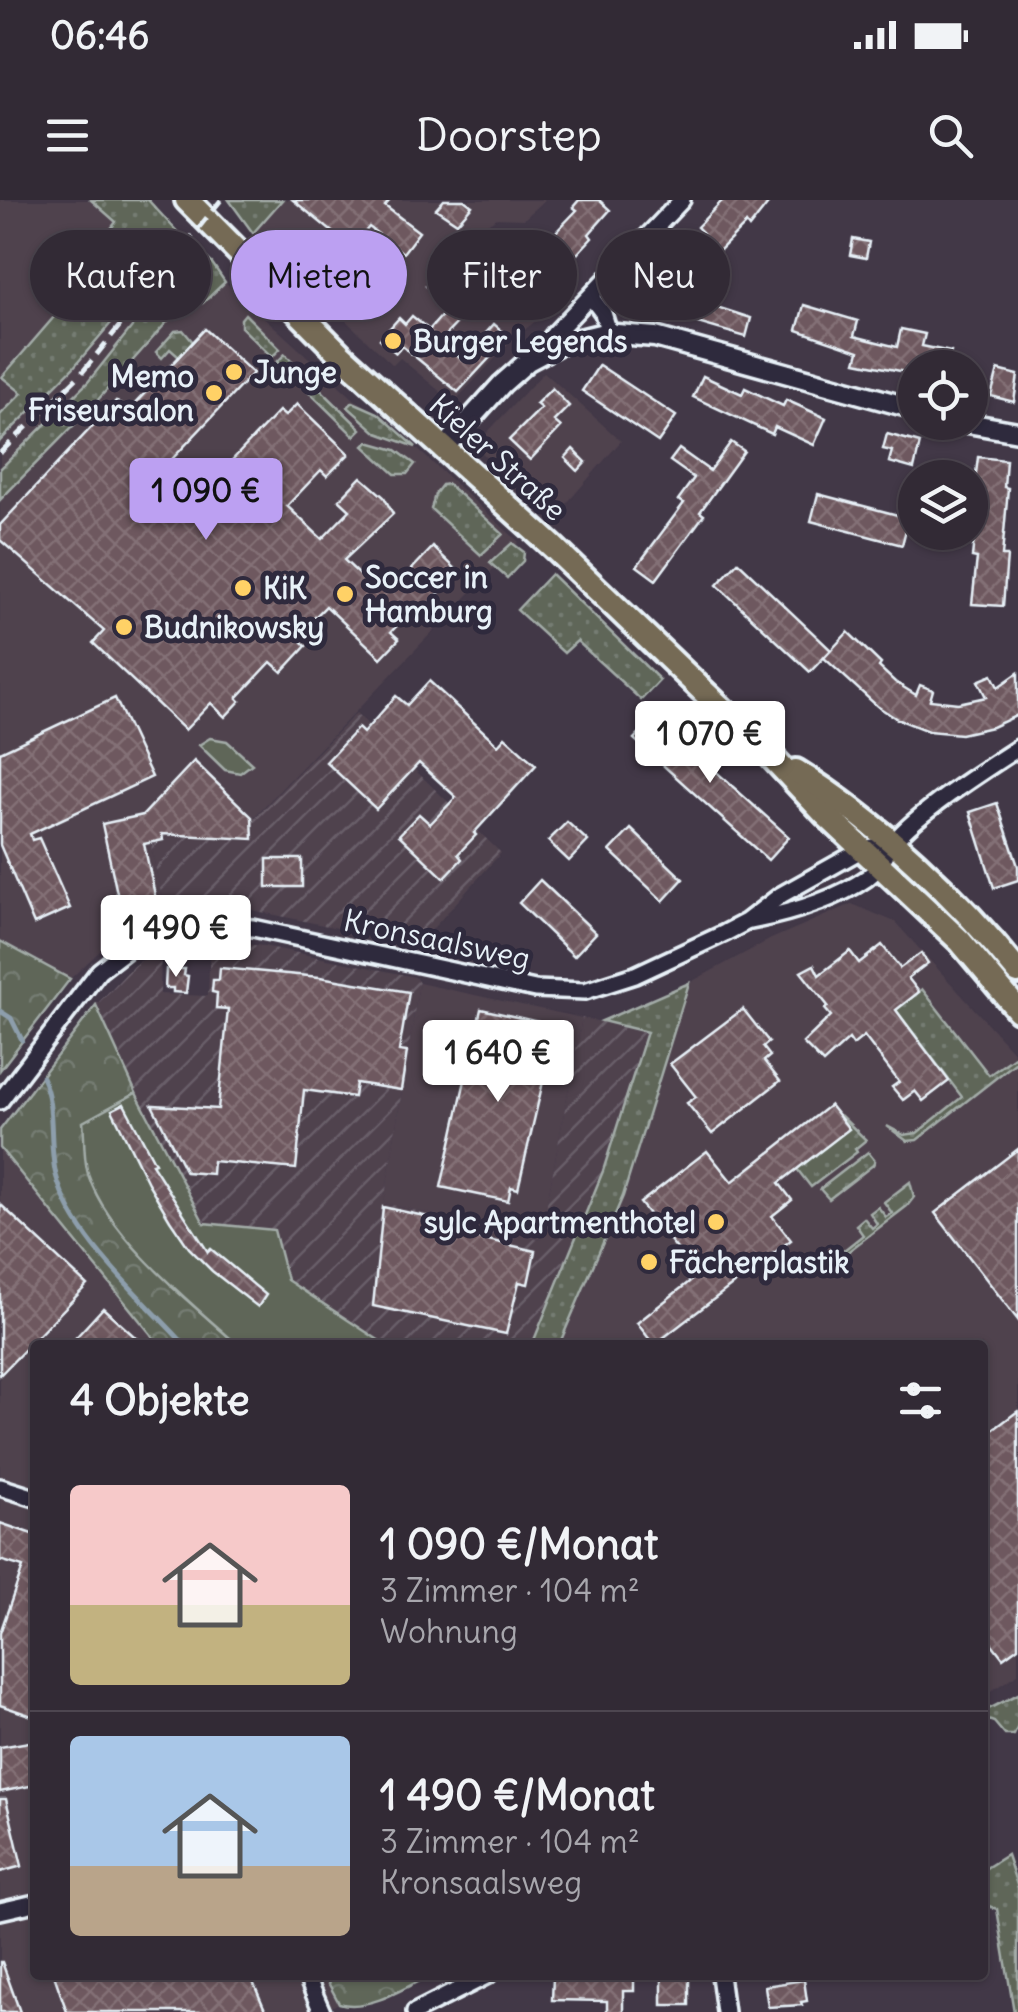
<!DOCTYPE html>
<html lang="de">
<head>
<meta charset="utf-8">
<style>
	:root { --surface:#322a35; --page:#3a323d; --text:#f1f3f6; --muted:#a8a7ad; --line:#4d4650; --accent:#bca0f2 }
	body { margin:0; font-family:Delius,sans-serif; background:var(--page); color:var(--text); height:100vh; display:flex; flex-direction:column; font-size:38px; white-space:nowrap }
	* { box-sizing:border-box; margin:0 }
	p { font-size:32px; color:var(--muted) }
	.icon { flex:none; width:55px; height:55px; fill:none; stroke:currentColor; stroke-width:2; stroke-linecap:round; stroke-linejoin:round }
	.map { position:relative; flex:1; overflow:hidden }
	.details { position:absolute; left:30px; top:1140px; width:958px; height:640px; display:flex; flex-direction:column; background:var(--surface); border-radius:10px; box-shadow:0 2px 8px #0004,0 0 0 2px var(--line) }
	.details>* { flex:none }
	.top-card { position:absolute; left:30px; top:30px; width:960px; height:90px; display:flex; gap:20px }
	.tools { position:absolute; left:898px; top:150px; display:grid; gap:20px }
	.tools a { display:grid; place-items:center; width:90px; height:90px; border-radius:50%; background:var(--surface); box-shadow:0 2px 8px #0004,0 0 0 2px var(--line); font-size:50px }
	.price { position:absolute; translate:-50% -85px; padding:0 22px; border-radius:10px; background:#fff; color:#222; font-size:32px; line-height:65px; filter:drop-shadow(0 2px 5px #0008) }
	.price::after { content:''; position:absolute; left:50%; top:60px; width:30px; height:22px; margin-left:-15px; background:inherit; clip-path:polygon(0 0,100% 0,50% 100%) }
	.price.selected { background:var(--accent); color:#111 }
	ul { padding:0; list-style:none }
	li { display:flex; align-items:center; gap:30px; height:250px; padding:0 40px }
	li+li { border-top:2px solid var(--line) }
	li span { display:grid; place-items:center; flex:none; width:280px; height:200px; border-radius:10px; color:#555 }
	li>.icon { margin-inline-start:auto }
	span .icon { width:120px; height:120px; fill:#fffc; stroke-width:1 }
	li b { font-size:42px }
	h2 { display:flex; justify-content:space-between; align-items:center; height:120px; padding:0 40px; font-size:42px }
	.tag { padding:0 35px; border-radius:45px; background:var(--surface); box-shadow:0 2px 8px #0004,0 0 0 2px var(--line); font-size:35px; line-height:90px }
	.tag.selected { background:var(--accent); color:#111 }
	.status { display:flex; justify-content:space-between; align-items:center; height:70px; padding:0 50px; background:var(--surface); direction:ltr }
	.status svg { height:28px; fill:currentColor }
	header { display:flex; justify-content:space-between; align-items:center; height:130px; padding:0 40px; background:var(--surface); font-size:45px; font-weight:600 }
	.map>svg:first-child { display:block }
</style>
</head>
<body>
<div class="status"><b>06:46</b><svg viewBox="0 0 49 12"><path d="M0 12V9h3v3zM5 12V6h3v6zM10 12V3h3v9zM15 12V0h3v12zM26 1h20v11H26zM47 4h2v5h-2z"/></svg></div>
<header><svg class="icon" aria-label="menu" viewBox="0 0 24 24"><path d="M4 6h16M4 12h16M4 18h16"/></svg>Doorstep<svg class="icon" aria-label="search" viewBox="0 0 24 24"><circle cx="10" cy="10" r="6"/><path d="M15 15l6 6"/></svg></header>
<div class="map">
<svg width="1018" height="1812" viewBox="0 0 1018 1812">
	<defs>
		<pattern id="industrial-furrows" width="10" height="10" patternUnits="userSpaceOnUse" patternTransform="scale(2.5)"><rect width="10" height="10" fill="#4f424e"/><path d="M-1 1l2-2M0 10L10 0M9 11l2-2" fill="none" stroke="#685e68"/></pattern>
		<pattern id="grass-dots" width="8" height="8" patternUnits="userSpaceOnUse" patternTransform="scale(2.5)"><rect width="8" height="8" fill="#5e6659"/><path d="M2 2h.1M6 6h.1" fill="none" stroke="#757c72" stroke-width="1.8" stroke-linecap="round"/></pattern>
		<pattern id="forest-crowns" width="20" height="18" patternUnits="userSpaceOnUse" patternTransform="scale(2.5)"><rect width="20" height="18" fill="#5e6659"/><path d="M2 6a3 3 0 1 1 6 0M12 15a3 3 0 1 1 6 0" fill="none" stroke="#757c72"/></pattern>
		<pattern id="building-cross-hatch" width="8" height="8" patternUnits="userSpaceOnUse" patternTransform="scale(2.5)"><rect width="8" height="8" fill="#6e585e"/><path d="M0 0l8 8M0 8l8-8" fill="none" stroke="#837076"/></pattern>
	</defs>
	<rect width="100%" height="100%" fill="#423847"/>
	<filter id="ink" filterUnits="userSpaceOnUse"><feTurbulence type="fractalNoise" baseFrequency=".01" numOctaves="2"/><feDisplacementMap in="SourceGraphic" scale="20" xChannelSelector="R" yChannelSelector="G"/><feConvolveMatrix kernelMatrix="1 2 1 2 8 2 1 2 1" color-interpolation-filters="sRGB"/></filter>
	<g filter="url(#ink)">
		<g fill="#4f424e">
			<path d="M 0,0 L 148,0 L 23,193 L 0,215 Z"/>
			<path d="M 282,0 L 545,0 L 524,19 L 497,18 L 462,39 L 537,120 L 514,138 L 457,199 L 449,199 L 400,158 L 393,165 L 253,33 Z"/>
			<path d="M 183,38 L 195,48 L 88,182 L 0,269 L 0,241 L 73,168 Z"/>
			<path d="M 225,82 L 354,199 L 378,213 L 519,342 L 254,617 L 194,561 L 144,613 L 165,713 L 115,737 L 70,779 L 0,741 L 0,300 L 88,211 L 175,113 L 202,103 Z"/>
			<path d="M 544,172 L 621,241 L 561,310 L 550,314 L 481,252 L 482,238 Z"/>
			<path d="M 852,704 L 895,722 L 1018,857 L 1018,1474 L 983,1496 L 982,1145 L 559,1145 L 623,996 L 689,783 L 771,739 Z"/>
			<path d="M 419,783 L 582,818 L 540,1040 L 384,1003 Z"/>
			<path d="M 0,948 L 158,1143 L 35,1145 L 35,1775 L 324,1775 L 339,1803 L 322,1812 L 0,1812 Z"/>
		</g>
		<g fill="url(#industrial-furrows)">
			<path d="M 356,513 L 501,653 L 418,745 L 247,709 L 197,707 L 165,713 L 144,613 L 194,561 L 255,617 Z"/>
			<path d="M 210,741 L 264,746 L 415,777 L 419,783 L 384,1003 L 540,1040 L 582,818 L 647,831 L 603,971 L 532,1145 L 386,1145 L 287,1080 L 274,1030 L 204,1023 L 136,893 L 96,805 L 134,765 L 161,749 L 160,794 L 208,796 Z"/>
		</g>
		<g fill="url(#grass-dots)" stroke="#a3aca8" stroke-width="2.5">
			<path d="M 91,0 L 148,0 L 183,38 L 73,168 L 0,241 L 0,215 L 22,193 L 2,177 L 60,110 L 52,102 L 55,97 L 64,105 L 80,87 L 71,79 L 75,74 L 85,81 L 100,64 L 91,55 L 95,51 L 105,59 L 117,45 L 106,35 L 116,22 Z"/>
			<path d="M 229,0 L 282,0 L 253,33 Z"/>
			<path d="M 195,48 L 212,63 L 225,82 L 203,103 L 175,113 L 88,211 L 0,300 L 0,269 L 88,182 Z"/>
			<path d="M 245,114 L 280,149 L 272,157 L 241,127 L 241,119 Z"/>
			<path d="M 183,130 L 193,142 L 179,157 L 170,149 L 162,158 L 156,152 L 175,131 Z"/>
			<path d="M 285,154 L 309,178 L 302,186 L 277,162 Z"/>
			<path d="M 315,184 L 361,229 L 354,236 L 308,191 Z"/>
			<path d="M 353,202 L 378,213 L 416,247 L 377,233 L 348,207 Z"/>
			<path d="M 368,242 L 396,250 L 415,264 L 407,274 L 395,274 L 364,246 Z"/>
			<path d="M 448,284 L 503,334 L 481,355 L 431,309 L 435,294 L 442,285 Z"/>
			<path d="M 512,343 L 524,352 L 523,361 L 507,378 L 490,363 Z"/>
			<path d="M 551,374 L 660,480 L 641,500 L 577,441 L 564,453 L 517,410 Z"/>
			<path d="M 689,783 L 623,996 L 559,1145 L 532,1145 L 603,971 L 647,832 L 602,821 Z"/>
			<path d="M 922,789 L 989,875 L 1016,856 L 1018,866 L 1015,863 L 917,940 L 907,941 L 887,926 L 904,935 L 917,933 L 962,897 L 896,810 Z"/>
			<path d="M 840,915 L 866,940 L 855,949 L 857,952 L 811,987 L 797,969 L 848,929 Z"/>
			<path d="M 868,952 L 875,961 L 873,965 L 829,999 L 820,989 Z"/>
			<path d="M 910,982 L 914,997 L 907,1006 L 841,1057 L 839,1054 L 863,1035 L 856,1025 L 864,1018 L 872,1028 L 877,1024 L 870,1013 L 878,1007 L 886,1017 L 892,1013 L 884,1002 Z"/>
			<path d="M 1018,1494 L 1018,1526 L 1014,1535 L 1005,1535 L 994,1522 L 983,1518 L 983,1512 Z"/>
			<path d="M 1007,1655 L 1018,1688 L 1018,1812 L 1014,1812 L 997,1709 L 983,1704 L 983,1670 Z"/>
		</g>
		<g fill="url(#forest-crowns)" stroke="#a3aca8" stroke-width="2.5">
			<path d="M 0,741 L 70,779 L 0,870 Z"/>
			<path d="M 96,805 L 136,893 L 84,922 L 172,1087 L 238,1145 L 158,1143 L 0,948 L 0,930 Z"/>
			<path d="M 324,1775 L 430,1775 C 405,1788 367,1812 339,1803 Z"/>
		</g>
		<g fill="#5e6659" stroke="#a3aca8" stroke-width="2.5">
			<path d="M 210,538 L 227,541 L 252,564 L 240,573 L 225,570 L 199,545 Z"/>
			<path d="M 136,893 L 204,1023 L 274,1030 L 287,1080 L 386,1145 L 238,1145 C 191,1103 109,1037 89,977 C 83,961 85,939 83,922 Z"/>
		</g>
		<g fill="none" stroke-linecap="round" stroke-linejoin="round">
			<g stroke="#8d9eac" stroke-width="5">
				<path d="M 0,811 L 11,818 L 22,840"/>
				<path d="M 42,877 C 56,906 48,943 56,975 C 73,1040 141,1096 185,1145"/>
			</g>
		</g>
		<g fill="url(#building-cross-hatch)" stroke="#e8f1f8" stroke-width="2.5">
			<path d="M 293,0 L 390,0 L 385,6 L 419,32 L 403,53 L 369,27 L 352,48 Z"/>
			<path d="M 444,0 L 464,0 L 472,6 L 457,23 L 436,9 Z"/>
			<path d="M 579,0 L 599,0 L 610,10 L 589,34 L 592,38 L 576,55 L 532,98 L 526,96 L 515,82 L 526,72 L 498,46 L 510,34 L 538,59 L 559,39 L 554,34 L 577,10 L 573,7 Z"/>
			<path d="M 723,0 L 771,0 L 749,28 L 746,24 L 720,50 L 703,63 L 705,55 L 686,74 L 673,61 L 703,33 L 697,27 Z"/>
			<path d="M 853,39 L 869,42 L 866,58 L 850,55 Z"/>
			<path d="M 462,48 L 484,69 L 448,106 L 426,86 Z"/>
			<path d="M 639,76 L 645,83 L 651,77 L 667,92 L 647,112 L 630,94 L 632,92 L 628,87 Z"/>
			<path d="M 692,99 L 751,118 L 746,137 L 687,120 Z"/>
			<path d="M 804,105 L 858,121 L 854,136 L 897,147 L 901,129 L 925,134 L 922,146 L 951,152 L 948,168 L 915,168 L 915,174 L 856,162 L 859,151 L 797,130 Z"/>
			<path d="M 445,112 L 457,123 L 441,140 L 462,160 L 494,124 L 509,137 L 458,192 L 402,146 L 396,153 L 380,139 L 399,118 L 405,124 L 412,116 L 429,130 Z"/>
			<path d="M 205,129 L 253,173 L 161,271 L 193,301 L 279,211 L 285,216 L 297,204 L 349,254 L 327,276 L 321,270 L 287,306 L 322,339 L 350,310 L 339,300 L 361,277 L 384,297 L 393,314 L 344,360 L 377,391 L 384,384 L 391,391 L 433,347 L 459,372 L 422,411 L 416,406 L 391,432 L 399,439 L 381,458 L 326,406 L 296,436 L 306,446 L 282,472 L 271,462 L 237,498 L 240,501 L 225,517 L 211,503 L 185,530 L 93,443 L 104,431 L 0,340 L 0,325 L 116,201 L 128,211 Z"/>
			<path d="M 599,165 L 676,216 L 658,242 L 582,191 Z"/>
			<path d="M 998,170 L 1018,175 L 1014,202 L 991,196 Z"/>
			<path d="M 703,176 L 742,194 L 745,188 L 783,206 L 786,200 L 826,218 L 814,245 L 775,227 L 772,234 L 693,197 Z"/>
			<path d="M 552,188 L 569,206 L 554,221 L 561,227 L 530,260 L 509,240 L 541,208 L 536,204 Z"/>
			<path d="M 887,234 L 920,243 L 914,269 L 889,262 L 892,251 L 883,249 Z"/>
			<path d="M 731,242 L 744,251 L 700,312 L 704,315 L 656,380 L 637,366 L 684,303 L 678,300 L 694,278 L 670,261 L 679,249 L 710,271 Z"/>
			<path d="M 573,249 L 586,262 L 578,271 L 565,258 Z"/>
			<path d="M 978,257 L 1006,260 L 1004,287 L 1008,288 L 1002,356 L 1007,356 L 1003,406 L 972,404 L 977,358 L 972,357 L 979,290 L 974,290 Z"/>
			<path d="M 818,294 L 909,318 L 902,345 L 811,321 Z"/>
			<path d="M 738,362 L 831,450 L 810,472 L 717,385 Z"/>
			<path d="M 848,432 L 881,464 L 879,467 L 895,482 L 916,495 L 920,485 L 933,490 L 930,500 L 958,503 L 986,497 L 978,481 L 992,475 L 998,487 L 1018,473 L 1018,515 L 992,527 L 961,534 L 928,531 L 897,519 L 877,506 L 824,458 Z"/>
			<path d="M 429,481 L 498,545 L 505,537 L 536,565 L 474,633 L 476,635 L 458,654 L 462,659 L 444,678 L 399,635 L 419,614 L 430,624 L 456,597 L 419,563 L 376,609 L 326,562 L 358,528 L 363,533 L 396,496 L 407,505 Z"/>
			<path d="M 115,498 L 152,577 L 30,634 L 32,640 L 39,638 L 70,708 L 34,724 L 0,645 L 0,552 Z"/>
			<path d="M 659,512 L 678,528 L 673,533 L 789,637 L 768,660 L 634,539 Z"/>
			<path d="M 194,561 L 252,617 L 253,639 L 162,634 L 163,640 L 144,644 L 156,700 L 120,707 L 102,624 L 143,615 Z"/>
			<path d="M 997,603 L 1018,666 L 1018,680 L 994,688 L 970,612 Z"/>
			<path d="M 567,622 L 588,641 L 569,661 L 548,641 Z"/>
			<path d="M 631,629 L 683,679 L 663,701 L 610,651 Z"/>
			<rect x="267" y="659" width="35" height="28"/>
			<path d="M 540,680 L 596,733 L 574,756 L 519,703 Z"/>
			<path d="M 882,745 L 900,768 L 921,753 L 928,763 L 908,778 L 919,792 L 896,810 L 949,881 L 923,901 L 915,891 L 903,900 L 892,887 L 899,882 L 864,836 L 853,845 L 849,839 L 823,863 L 803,843 L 831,816 L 825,809 L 828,806 L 801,772 L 814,765 L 819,775 L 850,751 L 859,763 Z"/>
			<path d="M 220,768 L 320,777 L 409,792 L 399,851 L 407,852 L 401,890 L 356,883 L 354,897 L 304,890 L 296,969 L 213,961 L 212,974 L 186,972 L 152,905 L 218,909 L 228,809 L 216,808 L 217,793 L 212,792 L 213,780 L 219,780 Z"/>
			<path d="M 166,769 L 185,769 L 184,775 L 188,776 L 186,793 L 173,792 L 173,788 L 165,788 Z"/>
			<path d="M 481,809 L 556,826 L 518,989 L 511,987 L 508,1001 L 441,987 Z"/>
			<path d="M 743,809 L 769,842 L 763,847 L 770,856 L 764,861 L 780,881 L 712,934 L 687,903 L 696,897 L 670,864 Z"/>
			<path d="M 124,904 L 155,963 L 152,964 L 208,1052 L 211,1049 L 266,1095 L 258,1107 L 212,1071 L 189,1048 L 170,1020 L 148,983 L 112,910 Z"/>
			<path d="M 830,905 L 849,929 L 779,983 L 792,1000 L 772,1016 L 791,1040 L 654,1145 L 637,1123 L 698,1075 L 640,1003 L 707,951 L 732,982 Z"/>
			<path d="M 1018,949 L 1018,1120 L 935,1013 Z"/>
			<path d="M 0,1004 L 87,1085 L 0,1175 Z"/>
			<path d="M 383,1007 L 465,1025 L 463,1034 L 535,1051 L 528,1084 L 519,1082 L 506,1134 L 373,1106 Z"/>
			<path d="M 103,1108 L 144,1145 L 69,1145 Z"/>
			<path d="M 1018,1211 L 1018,1447 L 1003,1458 L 989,1440 L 982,1445 L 982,1238 Z"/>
			<path d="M 0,1323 L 35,1335 L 35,1517 L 0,1505 L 0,1433 L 23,1367 L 0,1360 Z"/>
			<path d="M 35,1541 L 35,1585 L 0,1592 L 0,1547 Z"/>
			<path d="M 0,1599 L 6,1599 L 22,1666 L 0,1672 Z"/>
			<path d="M 0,1762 L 2,1762 L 20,1812 L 0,1812 Z"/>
			<path d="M 54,1775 L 250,1775 L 266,1812 L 67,1812 Z"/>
			<path d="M 598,1775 L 634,1775 L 634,1791 L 623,1791 L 623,1812 L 607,1812 L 607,1801 L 552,1800 L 553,1777 L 598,1778 Z"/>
			<rect x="662" y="1778" width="27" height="27"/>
			<path d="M 804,1780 L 807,1801 L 801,1802 L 802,1805 L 768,1807 L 765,1786 Z"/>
		</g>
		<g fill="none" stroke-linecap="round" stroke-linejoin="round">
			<defs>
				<g id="minor">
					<path d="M 591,97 L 603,113 L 609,133"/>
					<path d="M 539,154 L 554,134 L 682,0"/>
					<path d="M 751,721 C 790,713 834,701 867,678 C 882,667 884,654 894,642 C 918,612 984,570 1018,548"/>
					<path d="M 0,901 L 99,771 L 130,747 L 169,730 L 197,725 L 253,728 L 535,789 L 585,791 L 635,775 L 725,733 L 746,722 L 781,695 L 863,649 L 892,643"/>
					<path d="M 0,1287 L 35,1298"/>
					<path d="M 0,1711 L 35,1703"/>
					<path d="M 306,1775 L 322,1812"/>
					<path d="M 720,1775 L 725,1812"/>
					<path d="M 415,1812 L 488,1775"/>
				</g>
				<g id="tertiary">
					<path d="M 962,222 L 1018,232"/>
					<path d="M 444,248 L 502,184 L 528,161 L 560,144 L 604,133 L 655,137 L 915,209"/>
				</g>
				<g id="primary">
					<path d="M 187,0 L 342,156 L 553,347 L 771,556 L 825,614 L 960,741 L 1018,810"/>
					<path d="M 796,571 C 877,621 958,697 1018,772"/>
				</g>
			</defs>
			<use href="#minor" stroke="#e8f1f8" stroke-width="22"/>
			<use href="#tertiary" stroke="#e8f1f8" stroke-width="25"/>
			<use href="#primary" stroke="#e8f1f8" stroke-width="30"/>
			<use href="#minor" stroke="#2f2a3d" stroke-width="15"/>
			<use href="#tertiary" stroke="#2f2a3d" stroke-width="18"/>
			<use href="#primary" stroke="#756a55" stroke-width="22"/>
			<path stroke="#e8f1f8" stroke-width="5" stroke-dasharray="15 8" stroke-linecap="butt" d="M 0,253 L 81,174 L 221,0"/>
		</g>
	</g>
	<g fill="#ffd166" stroke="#2f2a3d" stroke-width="4">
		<circle cx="393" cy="141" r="10"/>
		<circle cx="234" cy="172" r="10"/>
		<circle cx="214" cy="193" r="10"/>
		<circle cx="243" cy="388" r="10"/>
		<circle cx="345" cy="394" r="10"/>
		<circle cx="124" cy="427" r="10"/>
		<circle cx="716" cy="1022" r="10"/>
		<circle cx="649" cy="1062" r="10"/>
	</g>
	<g text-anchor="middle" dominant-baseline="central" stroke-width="10" stroke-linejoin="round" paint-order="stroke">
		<g font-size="30" font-weight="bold" fill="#e8f1f8" stroke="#2f2a3d" text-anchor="start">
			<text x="413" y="141">Burger Legends</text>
			<text x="254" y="172">Junge</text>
			<text x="194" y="176" text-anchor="end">Memo<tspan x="194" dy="34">Friseursalon</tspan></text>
			<text x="365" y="377">Soccer in<tspan x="365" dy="34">Hamburg</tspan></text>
			<text x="263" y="388">KiK</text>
			<text x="144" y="427">Budnikowsky</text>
			<text x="696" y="1022" text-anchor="end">sylc Apartmenthotel</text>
			<text x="669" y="1062">Fächerplastik</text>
		</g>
		<g font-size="30" fill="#e8f1f8" stroke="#2f2a3d">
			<text transform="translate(498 257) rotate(42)">Kieler Straße</text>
			<text transform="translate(437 739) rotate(12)">Kronsaalsweg</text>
		</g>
	</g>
</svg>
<div class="tools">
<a><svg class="icon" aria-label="locate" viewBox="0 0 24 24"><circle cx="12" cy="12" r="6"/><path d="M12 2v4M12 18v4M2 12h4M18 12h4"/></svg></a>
<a><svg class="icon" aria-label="layers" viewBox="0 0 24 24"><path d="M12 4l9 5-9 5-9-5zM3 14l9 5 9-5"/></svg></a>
</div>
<b class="price selected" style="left:206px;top:343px">1 090 €</b>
<b class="price" style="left:710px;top:586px">1 070 €</b>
<b class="price" style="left:176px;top:780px">1 490 €</b>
<b class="price" style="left:498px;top:905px">1 640 €</b>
<div class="top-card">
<a class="tag">Kaufen</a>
<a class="tag selected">Mieten</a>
<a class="tag">Filter</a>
<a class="tag">Neu</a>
</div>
<section class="details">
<h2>4 Objekte<svg class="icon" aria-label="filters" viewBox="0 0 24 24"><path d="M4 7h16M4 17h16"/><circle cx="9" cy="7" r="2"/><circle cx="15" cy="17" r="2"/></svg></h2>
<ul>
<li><span style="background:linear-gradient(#f6c9c9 60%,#c2b280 0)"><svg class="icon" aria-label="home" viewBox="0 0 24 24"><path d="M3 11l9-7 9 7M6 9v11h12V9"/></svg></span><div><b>1 090 €/Monat</b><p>3 Zimmer · 104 m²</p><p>Wohnung</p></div></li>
<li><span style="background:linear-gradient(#a9c7e8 65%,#b9a48a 0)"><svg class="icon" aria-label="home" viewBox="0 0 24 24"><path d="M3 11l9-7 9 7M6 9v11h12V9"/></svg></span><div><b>1 490 €/Monat</b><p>3 Zimmer · 104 m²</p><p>Kronsaalsweg</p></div></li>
</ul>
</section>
</div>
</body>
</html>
